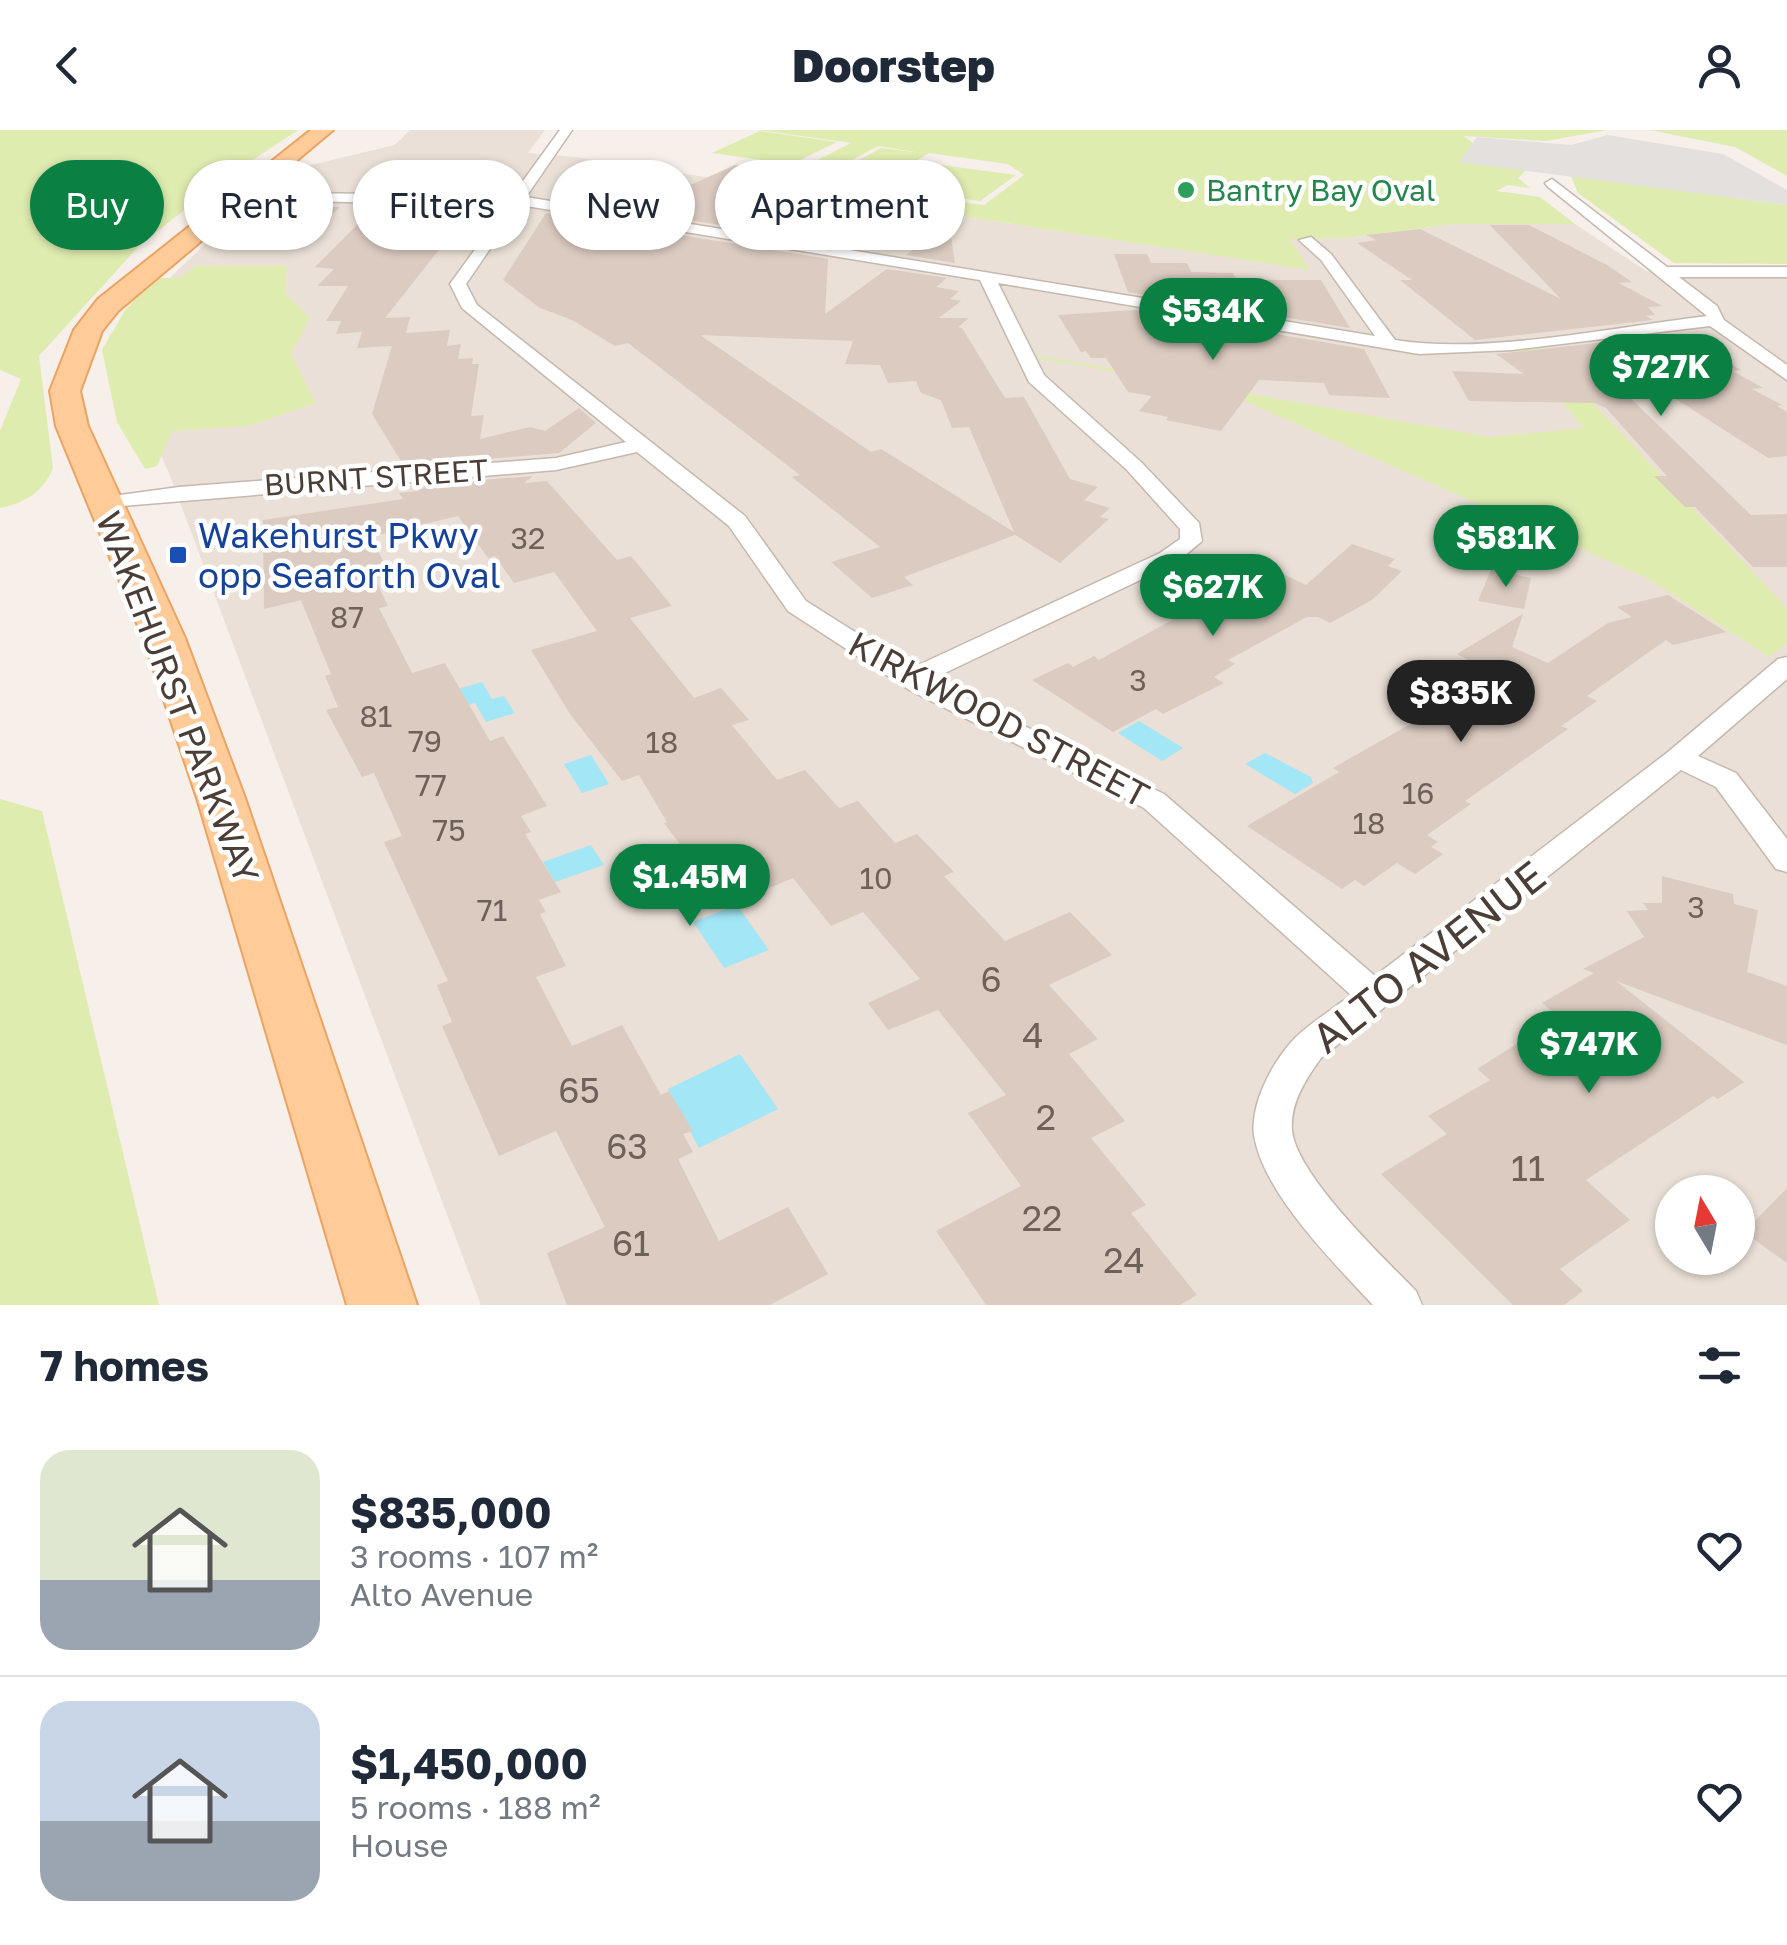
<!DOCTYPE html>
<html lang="en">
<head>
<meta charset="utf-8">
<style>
	:root { --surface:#fff; --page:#f2f2f3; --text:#1f2937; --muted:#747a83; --line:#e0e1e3; --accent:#0b8043 }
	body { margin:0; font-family:"Golos Text",sans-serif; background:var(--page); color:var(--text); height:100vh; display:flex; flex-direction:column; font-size:38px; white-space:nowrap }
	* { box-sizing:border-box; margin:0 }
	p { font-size:32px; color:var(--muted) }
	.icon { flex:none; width:55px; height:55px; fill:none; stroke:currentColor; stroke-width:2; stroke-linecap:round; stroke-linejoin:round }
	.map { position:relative; height:1175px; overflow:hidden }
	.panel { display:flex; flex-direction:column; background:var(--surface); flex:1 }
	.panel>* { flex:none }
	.guide { position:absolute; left:30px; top:30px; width:1000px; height:90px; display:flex; gap:20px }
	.needle { width:65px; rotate:350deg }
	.controls { position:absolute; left:1655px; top:1045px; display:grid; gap:20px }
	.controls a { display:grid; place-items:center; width:100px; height:100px; border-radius:50%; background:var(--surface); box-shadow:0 2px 8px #0004; font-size:50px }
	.price { position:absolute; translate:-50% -85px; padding:0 22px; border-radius:35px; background:var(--accent); color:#fff; font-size:32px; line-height:65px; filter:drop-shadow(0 2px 5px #0008) }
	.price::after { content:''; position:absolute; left:50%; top:60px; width:30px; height:22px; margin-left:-15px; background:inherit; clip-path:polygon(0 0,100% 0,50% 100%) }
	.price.active { background:#222; color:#fff }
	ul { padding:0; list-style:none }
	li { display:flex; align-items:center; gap:30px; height:250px; padding:0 40px }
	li+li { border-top:2px solid var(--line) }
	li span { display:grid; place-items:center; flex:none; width:280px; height:200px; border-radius:30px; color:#555 }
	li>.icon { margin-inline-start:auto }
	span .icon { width:120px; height:120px; fill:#fffc; stroke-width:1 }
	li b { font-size:42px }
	h2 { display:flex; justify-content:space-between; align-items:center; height:120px; padding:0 40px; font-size:42px }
	.chip { padding:0 35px; border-radius:45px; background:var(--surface); box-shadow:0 2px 8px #0004; font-size:35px; line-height:90px }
	.chip.active { background:var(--accent); color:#fff }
	header { display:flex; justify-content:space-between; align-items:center; height:130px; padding:0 40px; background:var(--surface); font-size:45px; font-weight:800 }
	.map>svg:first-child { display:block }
</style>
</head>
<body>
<header><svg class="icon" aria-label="back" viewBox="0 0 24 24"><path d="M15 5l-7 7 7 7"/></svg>Doorstep<svg class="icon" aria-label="person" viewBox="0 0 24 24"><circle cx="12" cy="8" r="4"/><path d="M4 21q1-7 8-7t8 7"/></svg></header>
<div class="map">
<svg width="1787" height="1175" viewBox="0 0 1787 1175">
	<rect width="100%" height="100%" fill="#f6efea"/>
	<path fill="#eae0d7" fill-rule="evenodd" d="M 410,0 L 545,0 L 528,23 L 575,27 L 1308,139 L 1288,108 L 1346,108 L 1455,94 L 1575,94 L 1646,141 L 1787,148 L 1787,1175 L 481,1175 L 169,343 L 109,206 L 249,72 L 294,39 L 395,15 ZM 1672,1062 L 1738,1062 L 1738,1128 L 1672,1128 Z"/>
	<g fill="#dfecb0">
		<path d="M 0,0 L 298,0 L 222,50 L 139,116 L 39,226 L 53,338 C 43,362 25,373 0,378 L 0,301 L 21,249 L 0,240 Z"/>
		<path d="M 761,0 L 1607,0 L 1546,11 L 1464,6 L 1504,37 L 1526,40 L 1518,48 L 1530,58 L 1508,55 L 1496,61 L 1540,67 L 1575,94 L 1455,94 L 1346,108 L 1289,109 L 1310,140 L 922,80 L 940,69 L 984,75 L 1024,45 L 1008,34 L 929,23 L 890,47 L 841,40 L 881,18 L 921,23 L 878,16 L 835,39 L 808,35 L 851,13 Z"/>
		<path d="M 1650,0 L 1787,0 L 1787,46 L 1735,17 Z"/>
		<path d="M 760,1 L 837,12 L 792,34 L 712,23 Z"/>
		<path d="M 933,34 L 1016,45 L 980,71 L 893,59 Z"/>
		<path d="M 1571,46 L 1787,75 L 1787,134 L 1674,133 L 1578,63 Z"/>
		<path d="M 195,136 L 287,136 L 285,163 L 310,188 L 291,224 L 316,273 L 249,296 L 172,301 L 157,336 L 145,339 L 117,292 L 102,220 L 126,179 L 155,148 L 180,148 Z"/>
		<path d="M 1535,212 L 1787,478 L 1787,514 L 1769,527 L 1649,449 L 1222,261 L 1026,226 L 1024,223 L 1489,307 L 1584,298 L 1512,215 Z"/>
		<path d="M 0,669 L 42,681 L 159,1175 L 0,1175 Z"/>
	</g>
	<path fill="#e4e0de" d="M 1608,5 L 1723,24 L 1787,60 L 1787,75 L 1459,32 L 1477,7 L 1571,15 Z"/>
	<g fill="#a3e6f5">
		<path d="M 482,552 L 492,569 L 504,566 L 515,583 L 486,592 L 475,573 L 437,585 L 427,568 Z"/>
		<path d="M 1139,591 L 1183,618 L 1162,631 L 1118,603 Z"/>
		<path d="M 1265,623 L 1311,647 L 1313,653 L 1295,664 L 1245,634 Z"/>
		<path d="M 591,625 L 609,654 L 582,663 L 564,634 Z"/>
		<path d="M 591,715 L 604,735 L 555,752 L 543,732 Z"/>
		<path d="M 737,775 L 769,820 L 724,838 L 693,792 Z"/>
		<path d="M 740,924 L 778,979 L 699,1018 L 668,959 Z"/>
	</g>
	<g fill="#dbcbc1" fill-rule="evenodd">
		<path d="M 735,35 L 853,51 L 791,85 L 830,85 L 829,113 L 555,68 L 571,43 L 657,40 L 639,78 Z"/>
		<path d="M 295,77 L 340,77 L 309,106 L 262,106 Z"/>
		<path d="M 418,77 L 465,79 L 452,97 L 457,97 L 385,188 L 410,187 L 406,203 L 450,200 L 447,216 L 461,214 L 458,229 L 473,228 L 472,234 L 479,234 L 471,286 L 484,285 L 480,309 L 530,297 L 545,301 L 579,278 L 596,293 L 559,323 L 404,336 L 372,284 L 392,216 L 357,218 L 362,202 L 336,204 L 341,191 L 326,191 L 348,156 L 317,156 L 334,139 L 315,137 L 361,91 Z"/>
		<path d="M 546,83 L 828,129 L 825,184 L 887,139 L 947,148 L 936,157 L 959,161 L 950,169 L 961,171 L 939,188 L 969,188 L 958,197 L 962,198 L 1005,268 L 1024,267 L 1070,349 L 1098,357 L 1084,370 L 1110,378 L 1100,387 L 1109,389 L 1060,433 L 1015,405 L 904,447 L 913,455 L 872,468 L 831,432 L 880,417 L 792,347 L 800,345 L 628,213 L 615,216 L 572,190 L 540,178 L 503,150 ZM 700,205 L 853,211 L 845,234 L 880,235 L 888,253 L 916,251 L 921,263 L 941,270 L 952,298 L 969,297 L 1014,402 L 881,319 L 871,322 Z"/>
		<path d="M 949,94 L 955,133 L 906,125 Z"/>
		<path d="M 1490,95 L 1529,95 L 1607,135 L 1632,152 L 1619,153 L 1662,176 L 1648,177 L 1655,185 L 1646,186 L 1653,190 L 1475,210 L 1400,150 L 1412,150 L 1357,113 L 1376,110 L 1366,105 L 1420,99 L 1561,169 Z"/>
		<path d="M 1114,124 L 1147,124 L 1151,133 L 1187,133 L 1191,142 L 1233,143 L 1237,150 L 1321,150 L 1350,198 L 1128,162 Z"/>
		<path d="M 1134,180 L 1364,219 L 1390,268 L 1329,265 L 1324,253 L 1259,250 L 1221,301 L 1166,290 L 1168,287 L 1139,281 L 1152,266 L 1128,262 L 1106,228 L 1091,228 L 1086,221 L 1081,222 L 1058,185 Z"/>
		<path d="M 1678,204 L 1741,240 L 1733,241 L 1763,258 L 1752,259 L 1782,275 L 1777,276 L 1787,282 L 1787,326 L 1768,328 L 1612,228 L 1602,241 L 1608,247 L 1623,247 L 1623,261 L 1751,385 L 1787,384 L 1787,437 L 1753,437 L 1695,377 L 1685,377 L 1654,346 L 1667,346 L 1606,278 L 1595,273 L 1469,271 L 1452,241 L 1524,244 L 1496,224 Z"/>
		<path d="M 533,346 L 524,353 L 547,351 L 617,430 L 631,426 L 672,476 L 630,488 L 694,568 L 721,558 L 749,590 L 732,595 L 777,650 L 805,640 L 839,678 L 858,671 L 895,713 L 917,704 L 954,742 L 944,746 L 1005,811 L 1070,782 L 1112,825 L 1049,855 L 1098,909 L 1069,924 L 1125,991 L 1091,1008 L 1146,1075 L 1131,1083 L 1197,1165 L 1180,1175 L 986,1175 L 936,1101 L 1021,1056 L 968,983 L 1006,965 L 938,880 L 888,900 L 868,873 L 920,849 L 863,782 L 831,796 L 793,748 L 762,761 L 728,714 L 691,729 L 664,693 L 667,692 L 639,645 L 622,651 L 570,584 L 531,520 L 597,501 L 554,442 L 514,453 L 495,426 L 488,428 L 458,386 L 370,407 L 391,445 L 375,449 L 388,476 L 379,478 L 412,543 L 445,533 L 490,611 L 503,606 L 547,676 L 521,686 L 531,702 L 525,704 L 561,762 L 539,770 L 546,782 L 540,784 L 566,836 L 536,847 L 572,916 L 622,895 L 661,965 L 669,961 L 693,1001 L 683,1004 L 693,1022 L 678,1029 L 719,1111 L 788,1077 L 828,1144 L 770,1175 L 567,1175 L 547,1123 L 605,1097 L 556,1001 L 499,1026 L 442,896 L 452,892 L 437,855 L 448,851 L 384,712 L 402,706 L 374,643 L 362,647 L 326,580 L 338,577 L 325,546 L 331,544 L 301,470 L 264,479 L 263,390 L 403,369 L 399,363 L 419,361 L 416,355 Z"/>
		<path d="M 1352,414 L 1395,429 L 1388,436 L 1402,441 L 1372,470 L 1330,493 L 1318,487 L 1307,487 L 1228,530 L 1235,534 L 1214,547 L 1224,553 L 1163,584 L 1156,579 L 1113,602 L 1032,550 L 1068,533 L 1073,537 L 1094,526 L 1099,530 L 1269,437 L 1306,455 Z"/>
		<path d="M 1491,439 L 1531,448 L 1524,479 L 1478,471 Z"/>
		<path d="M 1668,465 L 1726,502 L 1673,515 L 1666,510 L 1587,566 L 1597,571 L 1561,596 L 1568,599 L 1465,671 L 1471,674 L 1427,705 L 1438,712 L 1431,717 L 1443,724 L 1415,744 L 1397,733 L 1364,756 L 1355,750 L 1342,759 L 1247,696 L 1339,642 L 1333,638 L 1428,584 L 1411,575 L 1443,555 L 1435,551 L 1468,530 L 1457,524 L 1523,484 L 1512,517 L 1548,533 L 1608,493 L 1632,487 L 1617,477 Z"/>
		<path d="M 1662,746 L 1733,764 L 1734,774 L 1758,780 L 1747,842 L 1787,856 L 1787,915 L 1616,851 L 1744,952 L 1718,969 L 1713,966 L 1586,1050 L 1630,1090 L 1560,1139 L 1583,1161 L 1564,1175 L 1513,1175 L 1381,1044 L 1447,1004 L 1428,986 L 1490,950 L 1477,939 L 1534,903 L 1527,897 L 1553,882 L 1542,873 L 1594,843 L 1583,839 L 1644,807 L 1627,781 L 1648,780 L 1643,773 L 1662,773 Z"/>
		<path d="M 1787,1058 L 1787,1133 L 1744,1102 Z"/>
	</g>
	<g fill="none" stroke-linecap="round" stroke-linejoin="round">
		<defs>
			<path id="street" d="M 560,0 L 572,0 L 526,67 L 1375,206 L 1321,130 L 1299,110 L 1311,107 L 1331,124 L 1395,210 C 1487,225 1613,197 1707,186 L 1547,56 L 1545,53 L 1552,49 L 1667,137 L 1787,137 L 1787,147 L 1679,147 L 1717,176 L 1724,190 L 1787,235 L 1787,250 L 1710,196 L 1512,220 L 1419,224 L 998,153 L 1044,245 L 1141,332 L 1199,393 L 1202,411 L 1176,433 L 930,550 L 1164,664 L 1375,846 L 1668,622 L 1778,529 L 1787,527 L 1787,549 L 1698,626 L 1736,643 L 1787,709 L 1787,742 L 1776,739 L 1716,657 L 1681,640 L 1321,928 C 1306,949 1290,973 1292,1000 C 1296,1045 1384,1128 1416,1161 L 1422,1175 L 1373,1175 C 1334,1133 1263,1063 1254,1005 C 1250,973 1274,929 1296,907 C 1312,892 1333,879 1351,865 L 1144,678 L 911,561 L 788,481 L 729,396 L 637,322 L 556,340 L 98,378 L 95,373 L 98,368 L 179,357 L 556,328 L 626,312 L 462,178 L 450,154 L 507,75 L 240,70 L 233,66 L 240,62 L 512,66 ZM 520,75 L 980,150 L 1029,252 L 1127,340 L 1180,399 L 1180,409 L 1160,423 L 912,538 L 806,471 L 745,386 L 477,175 L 466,154 Z"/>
			<path id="primary" d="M 311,0 L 333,0 L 118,181 L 102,201 L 80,261 L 88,296 L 185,508 L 245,668 L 417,1175 L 347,1175 L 197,668 L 143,508 L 56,296 L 50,261 L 74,200 L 98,169 Z"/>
		</defs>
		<use href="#street" stroke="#c5b8ae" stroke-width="3"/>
		<use href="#primary" stroke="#eca361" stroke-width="4"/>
		<use href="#street" fill="#fff" fill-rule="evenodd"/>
		<use href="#primary" fill="#ffcb99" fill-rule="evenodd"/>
	</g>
	<circle fill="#2e9e5b" stroke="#fff" stroke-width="4" cx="1186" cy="60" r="10"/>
	<rect fill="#1a4fb4" stroke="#fff" stroke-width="4" x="168" y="415" width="20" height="20" rx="5"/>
	<g text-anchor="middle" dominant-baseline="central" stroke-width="9" stroke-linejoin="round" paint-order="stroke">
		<g font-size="30" fill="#27864d" stroke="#fff" text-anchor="start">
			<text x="1206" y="60">Bantry Bay Oval</text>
		</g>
		<g font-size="30" fill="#4a3e37" stroke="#fff">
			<text transform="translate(376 347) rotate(-4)">BURNT STREET</text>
		</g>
		<g font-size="30" fill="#6e615a">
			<text x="528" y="408">32</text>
			<text x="347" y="487">87</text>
			<text x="1138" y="550">3</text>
			<text x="376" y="586">81</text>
			<text x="425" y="611">79</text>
			<text x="662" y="612">18</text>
			<text x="431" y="655">77</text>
			<text x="1418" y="663">16</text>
			<text x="1369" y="693">18</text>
			<text x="449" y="700">75</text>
			<text x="876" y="748">10</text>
			<text x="1696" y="777">3</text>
			<text x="492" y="780">71</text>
		</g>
		<g font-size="35" fill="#164399" stroke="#fff" text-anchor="start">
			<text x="198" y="405">Wakehurst Pkwy<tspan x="198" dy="40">opp Seaforth Oval</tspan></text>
		</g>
		<g font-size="35" fill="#4a3e37" stroke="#fff">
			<text transform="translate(178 567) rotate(69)">WAKEHURST PARKWAY</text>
			<text transform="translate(999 589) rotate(28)">KIRKWOOD STREET</text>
		</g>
		<g font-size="35" fill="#6e615a">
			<text x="991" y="849">6</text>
			<text x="1033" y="905">4</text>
			<text x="579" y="960">65</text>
			<text x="1046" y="987">2</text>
			<text x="627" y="1016">63</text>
			<text x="1528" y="1038">11</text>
			<text x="1042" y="1088">22</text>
			<text x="631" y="1113">61</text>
			<text x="1124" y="1130">24</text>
		</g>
		<g font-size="42" fill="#4a3e37" stroke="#fff">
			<text transform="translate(1428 826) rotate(-38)">ALTO AVENUE</text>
		</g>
	</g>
</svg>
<div class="controls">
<a><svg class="needle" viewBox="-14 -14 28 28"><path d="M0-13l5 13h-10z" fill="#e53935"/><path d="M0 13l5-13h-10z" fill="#747a83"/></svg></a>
</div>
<b class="price" style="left:1213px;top:233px">$534K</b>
<b class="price" style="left:1661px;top:289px">$727K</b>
<b class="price" style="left:1506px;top:460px">$581K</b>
<b class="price" style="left:1213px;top:509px">$627K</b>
<b class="price active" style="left:1461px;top:615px">$835K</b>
<b class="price" style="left:690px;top:799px">$1.45M</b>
<b class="price" style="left:1589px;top:966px">$747K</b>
<div class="guide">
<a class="chip active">Buy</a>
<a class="chip">Rent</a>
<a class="chip">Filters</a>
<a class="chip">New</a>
<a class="chip">Apartment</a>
</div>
</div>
<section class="panel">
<h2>7 homes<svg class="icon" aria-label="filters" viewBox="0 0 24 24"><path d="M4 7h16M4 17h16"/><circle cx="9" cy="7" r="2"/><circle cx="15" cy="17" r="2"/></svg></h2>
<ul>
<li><span style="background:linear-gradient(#dfe7d0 65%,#9aa5b1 0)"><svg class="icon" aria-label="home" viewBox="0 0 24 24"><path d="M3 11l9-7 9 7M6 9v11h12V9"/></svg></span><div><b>$835,000</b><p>3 rooms · 107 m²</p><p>Alto Avenue</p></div><svg class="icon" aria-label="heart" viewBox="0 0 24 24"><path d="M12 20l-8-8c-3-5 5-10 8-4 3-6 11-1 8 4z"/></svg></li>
<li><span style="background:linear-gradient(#c9d6e8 60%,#9aa5b1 0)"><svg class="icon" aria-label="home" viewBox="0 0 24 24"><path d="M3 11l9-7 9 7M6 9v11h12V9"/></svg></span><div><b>$1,450,000</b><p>5 rooms · 188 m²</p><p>House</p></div><svg class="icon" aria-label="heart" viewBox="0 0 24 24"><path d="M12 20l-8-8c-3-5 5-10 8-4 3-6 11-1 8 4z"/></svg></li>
</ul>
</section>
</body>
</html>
